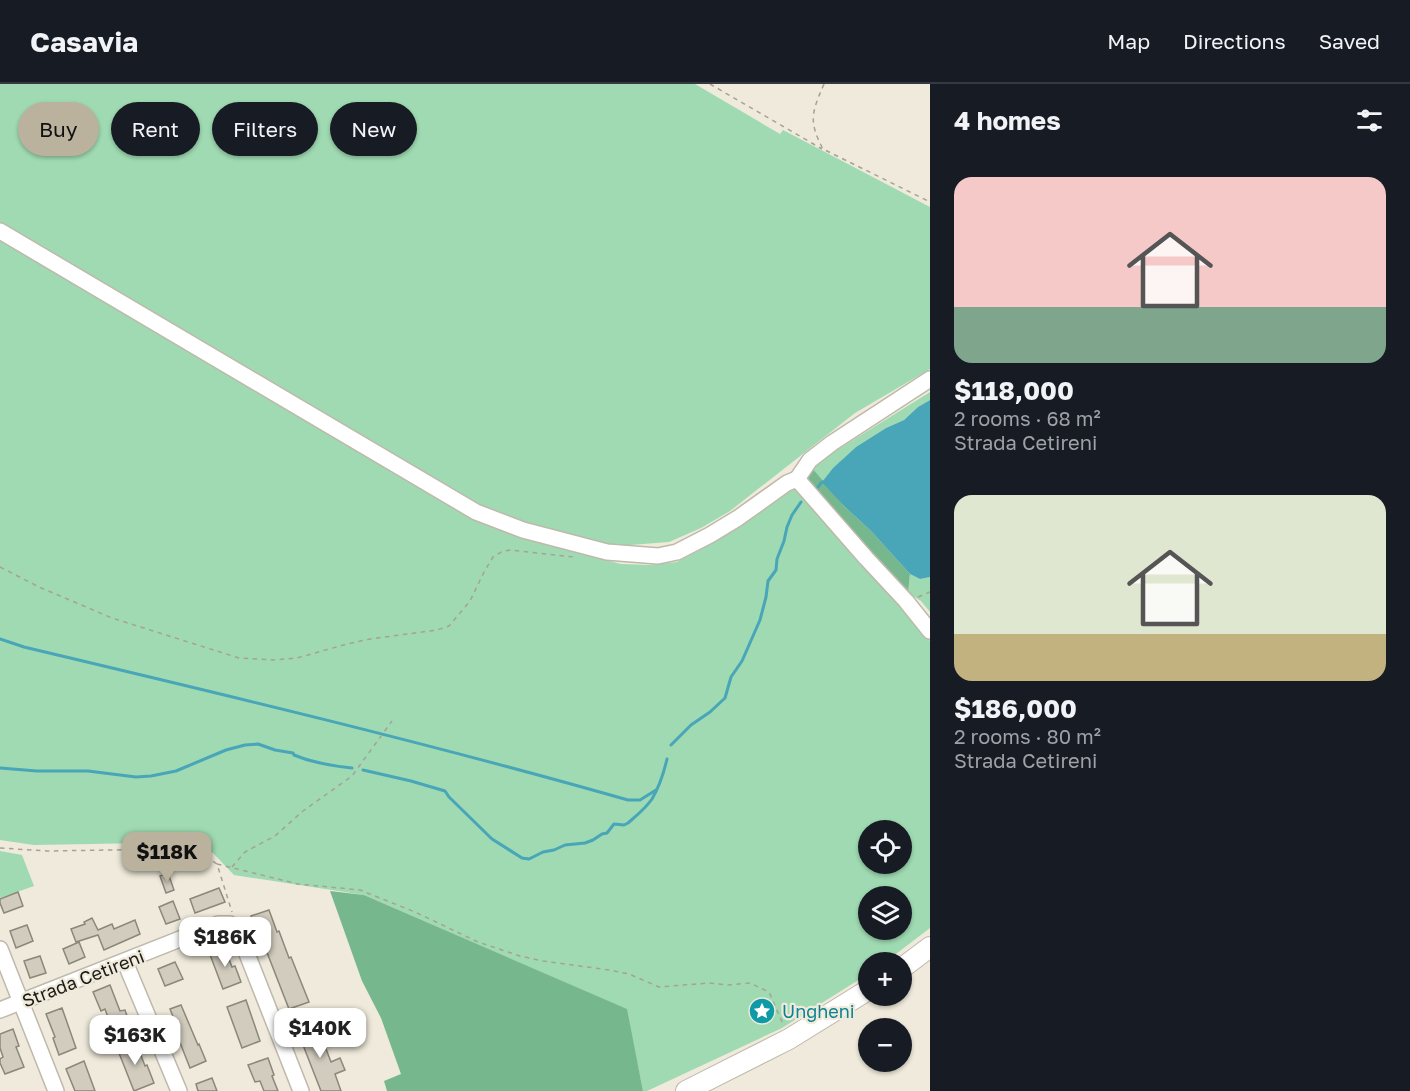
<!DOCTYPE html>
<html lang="en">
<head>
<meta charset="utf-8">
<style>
	:root { --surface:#171b24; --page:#20242c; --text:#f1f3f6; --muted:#9ea1a6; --line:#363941; --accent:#bbb29e }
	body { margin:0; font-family:"Golos Text",sans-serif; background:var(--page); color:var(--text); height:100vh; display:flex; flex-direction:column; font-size:22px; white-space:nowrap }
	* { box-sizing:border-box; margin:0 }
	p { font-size:20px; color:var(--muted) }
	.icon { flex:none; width:33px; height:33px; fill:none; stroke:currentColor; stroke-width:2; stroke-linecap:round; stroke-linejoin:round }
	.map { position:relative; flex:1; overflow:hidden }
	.drawer { display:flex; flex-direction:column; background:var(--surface); width:480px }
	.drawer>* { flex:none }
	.banner { position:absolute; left:18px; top:18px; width:570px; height:54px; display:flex; gap:12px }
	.controls { position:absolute; left:858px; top:736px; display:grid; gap:12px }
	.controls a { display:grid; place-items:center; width:54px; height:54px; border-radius:50%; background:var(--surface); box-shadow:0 2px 4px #0004; font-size:30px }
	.price { position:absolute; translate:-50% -51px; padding:0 14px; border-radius:12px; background:#fff; color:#222; font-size:20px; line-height:39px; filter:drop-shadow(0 2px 3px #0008) }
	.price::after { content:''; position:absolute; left:50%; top:36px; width:18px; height:14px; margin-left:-9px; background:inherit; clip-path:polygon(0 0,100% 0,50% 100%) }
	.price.current { background:var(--accent); color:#111 }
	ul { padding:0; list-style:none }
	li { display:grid; align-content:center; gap:12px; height:318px; padding:0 24px }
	li span { display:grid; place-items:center; height:186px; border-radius:18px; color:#555 }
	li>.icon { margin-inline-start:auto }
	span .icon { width:108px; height:108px; fill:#fffc; stroke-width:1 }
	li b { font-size:26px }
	h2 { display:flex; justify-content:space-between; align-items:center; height:72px; padding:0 24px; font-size:26px }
	.chip { padding:0 21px; border-radius:27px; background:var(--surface); box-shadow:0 2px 4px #0004; font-size:21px; line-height:54px }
	.chip.current { background:var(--accent); color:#111 }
	header { display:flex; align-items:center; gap:36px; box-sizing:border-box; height:84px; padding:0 30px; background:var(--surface); border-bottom:2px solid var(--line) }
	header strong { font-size:28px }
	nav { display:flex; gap:33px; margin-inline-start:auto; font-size:21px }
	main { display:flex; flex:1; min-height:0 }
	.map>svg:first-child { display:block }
</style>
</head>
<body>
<header>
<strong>Casavia</strong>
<nav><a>Map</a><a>Directions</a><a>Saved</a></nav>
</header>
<main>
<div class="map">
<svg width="930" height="1007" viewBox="0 0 930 1007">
	<rect width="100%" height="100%" fill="#efeadb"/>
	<g fill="#9fdab2" fill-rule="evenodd">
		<path d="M 0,0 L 695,0 L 780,50 L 783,46 L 930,123 L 930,285 L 855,329 L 730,427 L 701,444 L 669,458 L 617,462 L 601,459 L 577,469 L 621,480 L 650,481 L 677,478 L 702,465 L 793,402 L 903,522 L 930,557 L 930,844 L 884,879 L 868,879 L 868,890 L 782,944 L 647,1007 L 643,1007 L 626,925 L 364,811 L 234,791 L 213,769 L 194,762 L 146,759 L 34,761 L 0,756 ZM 868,747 L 902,747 L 902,780 L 868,780 ZM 868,813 L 902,813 L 902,846 L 868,846 Z"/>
		<path d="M 930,308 L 930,316 L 918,323 L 904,336 L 886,344 L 856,363 L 833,384 L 822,398 L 812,384 L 818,378 Z"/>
		<path d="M 910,490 L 920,495 L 930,493 L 930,528 L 921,517 L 908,509 Z"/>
		<path d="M 0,767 L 22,771 L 34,802 L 0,814 Z"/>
	</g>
	<g fill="#77b78d">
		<path d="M 812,384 L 844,422 L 871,447 L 910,490 L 908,509 L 803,393 Z"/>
		<path d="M 330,807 L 364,811 L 627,925 L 643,1007 L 387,1007 L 384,997 L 401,990 L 381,934 L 362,897 Z"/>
	</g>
	<path fill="#49a5b8" d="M 930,316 L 930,493 L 920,495 L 910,490 L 871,447 L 844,422 L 822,398 L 833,384 L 856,363 L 886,344 L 904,336 L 918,323 Z"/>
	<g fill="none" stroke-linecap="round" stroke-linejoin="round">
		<g stroke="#49a5b8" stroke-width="3">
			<path d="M 818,403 L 822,398 L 825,398"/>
			<path d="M 0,555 L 24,563 C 226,611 428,659 628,716 L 640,716 L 656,706"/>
			<path d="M 671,661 L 691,641 L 710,628 L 725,614 L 731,593 L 742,577 L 760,536 L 766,513 L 768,497 L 776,486 L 777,475 L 784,457 L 787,443 L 792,431 L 801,418"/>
			<path d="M 0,684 L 37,687 L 88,687 L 136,693 L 151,692 L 176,687 L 226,666 L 245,661 L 258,660 L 275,666 L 293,669 L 294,671 C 313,679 332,682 352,684"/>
			<path d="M 363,686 L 411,697 L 445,707 L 449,713 L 492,755 L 522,774 L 529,775 L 543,768 L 554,766 L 565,761 L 585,759 L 593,756 L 602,750 L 607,749 L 614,740 L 624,741 L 628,739 C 636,732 646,724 652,715 C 659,703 664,688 667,675"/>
		</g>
	</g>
	<g fill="#d1ccbe" stroke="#8b8779" stroke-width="1.5">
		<path d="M 168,789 L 174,806 L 166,809 L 160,792 Z"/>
		<path d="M 219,804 L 225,818 L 195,829 L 190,815 Z"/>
		<path d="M 18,808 L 23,822 L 4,829 L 0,819 L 0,815 Z"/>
		<path d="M 173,817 L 180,835 L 166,840 L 159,823 Z"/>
		<path d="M 269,826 L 277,848 L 279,847 L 289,874 L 291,873 L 309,918 L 289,925 L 259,848 L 256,849 L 251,832 Z"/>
		<path d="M 92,834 L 98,846 L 112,840 L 114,845 L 135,836 L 140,850 L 104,866 L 98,851 L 76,858 L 71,845 L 85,840 L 84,838 Z"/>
		<path d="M 27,841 L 33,857 L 16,864 L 10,847 Z"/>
		<path d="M 79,858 L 85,873 L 69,880 L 63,865 Z"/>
		<path d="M 224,862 L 232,883 L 235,882 L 241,898 L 223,905 L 209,868 Z"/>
		<path d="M 40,872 L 46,889 L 30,894 L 24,877 Z"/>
		<path d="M 175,878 L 183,895 L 165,902 L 158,885 Z"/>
		<path d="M 110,901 L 120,927 L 125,926 L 131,943 L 114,950 L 105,925 L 101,927 L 93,908 Z"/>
		<path d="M 246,916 L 260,957 L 242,964 L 227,923 Z"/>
		<path d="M 181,921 L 198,961 L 199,960 L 206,977 L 190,984 L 175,946 L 178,945 L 170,925 Z"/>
		<path d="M 62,924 L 76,964 L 59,971 L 53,954 L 55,953 L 46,930 Z"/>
		<path d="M 310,937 L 319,959 L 323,957 L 331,978 L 340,974 L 345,986 L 335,990 L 341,1007 L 321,1007 L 303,961 L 301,961 L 294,944 Z"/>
		<path d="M 13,945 L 19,962 L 16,963 L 24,983 L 5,990 L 0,979 L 0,975 L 3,973 L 0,964 L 0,950 Z"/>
		<path d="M 135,956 L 145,982 L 147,981 L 154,999 L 134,1007 L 117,964 Z"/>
		<path d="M 268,974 L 274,991 L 272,992 L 278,1007 L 264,1007 L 260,997 L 255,998 L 248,981 Z"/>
		<path d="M 84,977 L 95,1007 L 75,1007 L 66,985 Z"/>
		<path d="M 212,994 L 217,1007 L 198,1007 L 196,1000 Z"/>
	</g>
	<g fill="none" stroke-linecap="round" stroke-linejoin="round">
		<defs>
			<g id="minor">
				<path d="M 0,147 L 220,277 L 476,428 L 523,446 L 607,468 L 658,472 L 677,468 L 710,451 L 738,434 L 787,399 L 797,395"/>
				<path d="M 797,395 L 866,474 L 906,517 L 930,547"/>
				<path d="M 797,395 L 810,376 L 832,359 L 930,295"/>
				<path d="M 0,865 L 56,1007"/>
				<path d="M 125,878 L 179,1007"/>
				<path d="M 0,926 L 218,840 L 230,840 L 238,847 L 301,1007"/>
			</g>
			<g id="major">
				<path d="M 902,884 L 930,863"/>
				<path d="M 686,1007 L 789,955 L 868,906"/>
			</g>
		</defs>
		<use href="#minor" stroke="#beb9ab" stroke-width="18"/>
		<use href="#major" stroke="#beb9ab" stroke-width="22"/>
		<g stroke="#a6a296" stroke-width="1.5" stroke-dasharray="4.5 4.5" stroke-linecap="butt">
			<path d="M 710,0 L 822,65"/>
			<path d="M 824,0 C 812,28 808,37 823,65 L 930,118"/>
			<path d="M 0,483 L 39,503 L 112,534 L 239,574 L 273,576 L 297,574 L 347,560 L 370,555 L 437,546 L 449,542 L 470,517 L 484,488 L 493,473 L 503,467 L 511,466 L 574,473"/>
			<path d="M 918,513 L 930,508"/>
			<path d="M 0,764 L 47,767 L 175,765 L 200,769 L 217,780 L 232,828"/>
			<path d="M 217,780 L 298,800 L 360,806 L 415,828 L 478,858 L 520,872 L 543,877 L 609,886 L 629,890 L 659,903 L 709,899 L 728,901 L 750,899 L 769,908 L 783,940"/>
			<path d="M 232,783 L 245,768 L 275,752 L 303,727 L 352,692 L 392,637"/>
		</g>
		<use href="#minor" stroke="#fff" stroke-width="15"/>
		<use href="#major" stroke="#fff" stroke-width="20"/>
	</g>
	<defs>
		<symbol id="sight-disc" viewBox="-11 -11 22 22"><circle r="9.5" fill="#0f9aa8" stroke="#efeadb"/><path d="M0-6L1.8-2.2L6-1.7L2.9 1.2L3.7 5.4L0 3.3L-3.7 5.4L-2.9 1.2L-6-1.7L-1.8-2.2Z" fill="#fff"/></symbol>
	</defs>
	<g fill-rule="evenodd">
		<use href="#sight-disc" x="747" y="912" width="30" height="30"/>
	</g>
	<g text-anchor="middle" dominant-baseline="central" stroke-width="4.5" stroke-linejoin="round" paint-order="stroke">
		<g font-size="18" fill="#1b1914" stroke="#efeadb">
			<text transform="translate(83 894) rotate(-21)">Strada Cetireni</text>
		</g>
		<g font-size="18" fill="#0d838f" stroke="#efeadb" text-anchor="start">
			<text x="782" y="927">Ungheni</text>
		</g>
	</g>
</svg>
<div class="controls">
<a><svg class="icon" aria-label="locate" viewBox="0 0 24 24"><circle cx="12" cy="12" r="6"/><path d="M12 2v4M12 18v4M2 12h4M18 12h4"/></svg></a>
<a><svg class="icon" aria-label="layers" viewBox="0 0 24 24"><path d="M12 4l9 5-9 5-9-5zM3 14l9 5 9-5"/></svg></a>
<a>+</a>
<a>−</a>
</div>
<b class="price current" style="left:167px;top:799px">$118K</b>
<b class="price" style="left:225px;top:884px">$186K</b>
<b class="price" style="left:320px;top:975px">$140K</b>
<b class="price" style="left:135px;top:982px">$163K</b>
<div class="banner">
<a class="chip current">Buy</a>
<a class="chip">Rent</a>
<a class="chip">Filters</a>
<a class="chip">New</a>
</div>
</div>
<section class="drawer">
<h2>4 homes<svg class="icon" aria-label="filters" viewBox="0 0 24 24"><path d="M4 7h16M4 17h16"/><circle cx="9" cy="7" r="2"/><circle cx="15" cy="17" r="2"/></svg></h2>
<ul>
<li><span style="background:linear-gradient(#f6c9c9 70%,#7fa58c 0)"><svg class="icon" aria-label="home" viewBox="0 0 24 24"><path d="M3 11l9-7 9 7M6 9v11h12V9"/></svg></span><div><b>$118,000</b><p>2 rooms · 68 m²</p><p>Strada Cetireni</p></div></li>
<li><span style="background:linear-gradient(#dfe7d0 75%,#c2b280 0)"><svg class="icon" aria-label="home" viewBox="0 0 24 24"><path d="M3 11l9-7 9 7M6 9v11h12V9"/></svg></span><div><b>$186,000</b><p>2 rooms · 80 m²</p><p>Strada Cetireni</p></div></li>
</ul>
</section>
</main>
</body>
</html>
